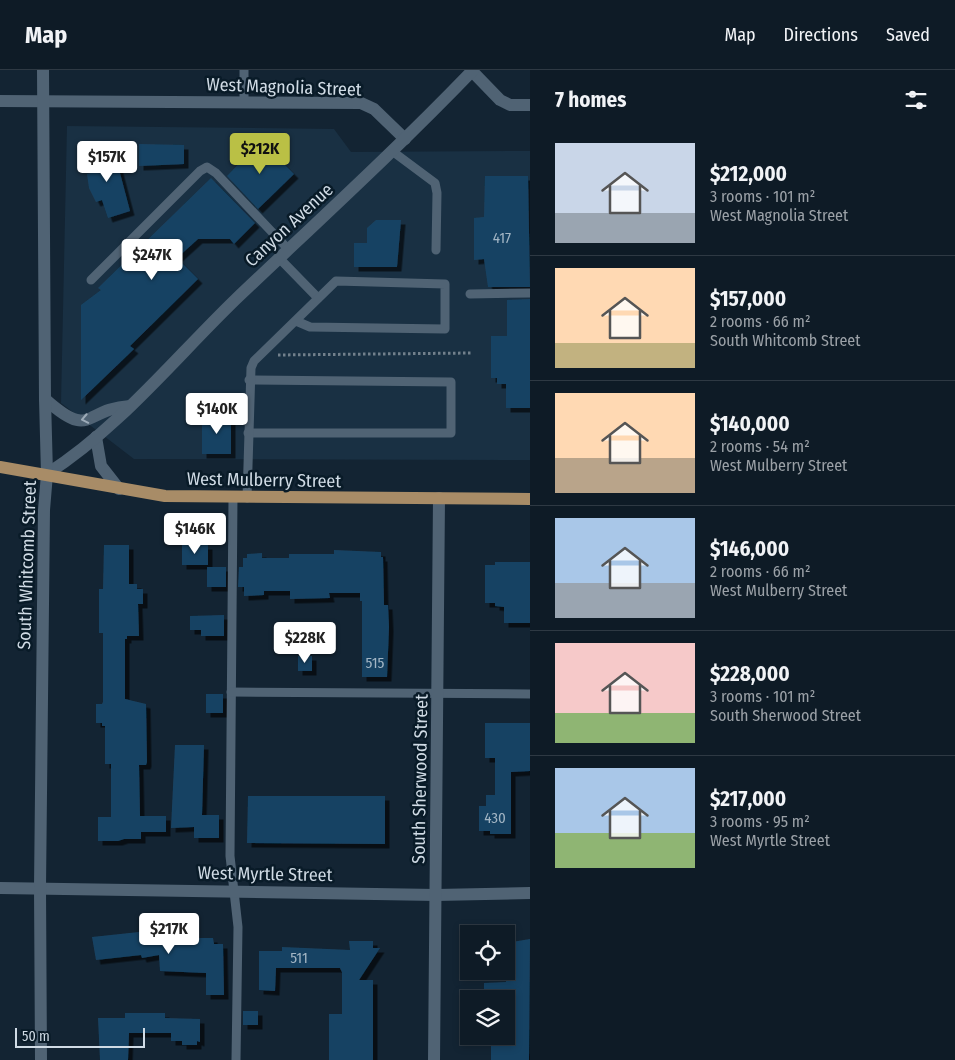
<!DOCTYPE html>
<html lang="en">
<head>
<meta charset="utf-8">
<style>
	:root { --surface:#0e1b26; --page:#1c2832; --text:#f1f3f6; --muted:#9ba1a7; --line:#2e3943; --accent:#bac045 }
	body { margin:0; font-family:"Fira Sans Condensed",sans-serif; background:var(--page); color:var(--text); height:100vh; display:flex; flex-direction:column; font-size:19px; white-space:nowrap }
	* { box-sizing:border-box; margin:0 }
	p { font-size:16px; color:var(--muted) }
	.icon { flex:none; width:28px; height:28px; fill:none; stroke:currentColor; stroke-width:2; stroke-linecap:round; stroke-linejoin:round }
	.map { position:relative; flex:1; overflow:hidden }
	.side { display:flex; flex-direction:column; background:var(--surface); width:425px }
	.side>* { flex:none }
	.fabs { position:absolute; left:460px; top:855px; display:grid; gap:10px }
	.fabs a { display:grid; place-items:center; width:55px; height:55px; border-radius:0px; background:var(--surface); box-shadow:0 2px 8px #0003,0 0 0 1px var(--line); font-size:25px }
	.scale { position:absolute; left:15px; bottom:12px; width:130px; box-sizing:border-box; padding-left:5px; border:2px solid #d0dbe5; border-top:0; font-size:14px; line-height:18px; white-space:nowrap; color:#d0dbe5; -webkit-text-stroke:4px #091b28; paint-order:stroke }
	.price { position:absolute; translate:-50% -42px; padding:0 11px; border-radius:5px; background:#fff; color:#222; font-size:16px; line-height:32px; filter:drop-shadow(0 1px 2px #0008) }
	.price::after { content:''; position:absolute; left:50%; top:30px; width:15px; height:11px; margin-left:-8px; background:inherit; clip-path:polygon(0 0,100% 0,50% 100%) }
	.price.selected { background:var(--accent); color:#111 }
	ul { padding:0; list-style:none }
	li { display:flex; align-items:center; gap:15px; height:125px; padding:0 25px }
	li+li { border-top:1px solid var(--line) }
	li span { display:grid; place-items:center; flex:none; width:140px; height:100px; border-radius:0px; color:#555 }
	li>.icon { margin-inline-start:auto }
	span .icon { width:60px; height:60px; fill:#fffc; stroke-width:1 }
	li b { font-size:21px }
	h2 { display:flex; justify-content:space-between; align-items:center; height:60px; padding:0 25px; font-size:21px }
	header { display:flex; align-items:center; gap:30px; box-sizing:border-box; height:70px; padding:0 25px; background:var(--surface); border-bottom:1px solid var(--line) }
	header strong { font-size:24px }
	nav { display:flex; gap:28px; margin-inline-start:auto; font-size:18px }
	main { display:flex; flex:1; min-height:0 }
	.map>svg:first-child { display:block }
</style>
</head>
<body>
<header>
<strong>Map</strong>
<nav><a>Map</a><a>Directions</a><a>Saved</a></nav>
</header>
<main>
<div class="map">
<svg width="530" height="990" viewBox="0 0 530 990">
	<defs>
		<filter id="shadow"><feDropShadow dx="4.5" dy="4.5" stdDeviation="0" flood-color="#0009"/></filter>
	</defs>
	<rect width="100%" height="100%" fill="#132433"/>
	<path fill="#193043" d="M 67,56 L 334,59 L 351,82 L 530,81 L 530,390 L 134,389 L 61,333 Z"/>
	<g fill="#194363" filter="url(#shadow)">
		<path d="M 261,71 L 294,104 L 258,139 L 227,106 Z"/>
		<path d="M 139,74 L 184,75 L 184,94 L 139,96 Z"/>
		<path d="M 92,76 L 110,79 L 113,88 L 116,88 L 130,141 L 108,148 L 102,130 L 96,132 L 89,118 L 87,104 L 94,102 L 89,86 L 94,84 Z"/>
		<path d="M 485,106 L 528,106 L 530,217 L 488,217 L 484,189 L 474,190 L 474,148 L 484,147 Z"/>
		<path d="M 211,108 L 255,153 L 234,174 L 230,169 L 198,169 L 177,188 L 198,209 L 130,276 L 134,279 L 81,330 L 81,235 L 101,220 L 98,218 Z"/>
		<path d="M 376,150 L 401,150 L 397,197 L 354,197 L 354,173 L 367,173 L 367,158 Z"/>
		<path d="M 530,229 L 530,338 L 506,338 L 506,314 L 497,314 L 497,308 L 491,308 L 491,266 L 507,266 L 507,230 Z"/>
		<rect x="202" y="346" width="29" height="38"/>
		<path d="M 104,475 L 129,475 L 129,514 L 137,514 L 137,519 L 143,519 L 143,534 L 138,534 L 139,566 L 127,566 L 127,569 L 125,569 L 125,629 L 146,634 L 147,692 L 146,695 L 139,695 L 140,746 L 166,746 L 166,762 L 141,762 L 141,769 L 124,769 L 118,771 L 98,771 L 98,747 L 111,747 L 111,694 L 105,694 L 105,656 L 102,656 L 102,653 L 96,653 L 96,634 L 102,634 L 103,632 L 103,563 L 99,563 L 99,519 L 103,519 Z"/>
		<rect x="182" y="475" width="26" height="20"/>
		<path d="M 334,480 L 381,482 L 381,487 L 383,487 L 384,535 L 388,535 L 389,557 L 387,607 L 362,607 L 362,531 L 360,531 L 360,523 L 329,523 L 330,528 L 290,529 L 290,521 L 264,521 L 264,525 L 244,526 L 244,517 L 238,517 L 239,497 L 243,497 L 243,488 L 247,488 L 247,484 L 262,483 L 262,488 L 289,488 L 289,484 L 334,484 Z"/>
		<path d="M 495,492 L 530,492 L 530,553 L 504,553 L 504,537 L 495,536 L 495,533 L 485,533 L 485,495 L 495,495 Z"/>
		<rect x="207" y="497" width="19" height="20"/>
		<path d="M 224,545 L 224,566 L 201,566 L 201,560 L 190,560 L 190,546 Z"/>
		<rect x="298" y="586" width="14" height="15"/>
		<rect x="206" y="624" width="17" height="19"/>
		<path d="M 485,653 L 530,653 L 530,701 L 511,702 L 511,764 L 490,764 L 490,761 L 479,761 L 479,736 L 486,736 L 486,725 L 495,725 L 495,688 L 485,688 Z"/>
		<path d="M 175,675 L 204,675 L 202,745 L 219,745 L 219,768 L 194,768 L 194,757 L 171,758 Z"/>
		<path d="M 248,726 L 385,726 L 385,774 L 247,773 Z"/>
		<path d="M 139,862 L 140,865 L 150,863 L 151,868 L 213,868 L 214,874 L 223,874 L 224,925 L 206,925 L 206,903 L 160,901 L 159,885 L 142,888 L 141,885 L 96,890 L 92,867 Z"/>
		<path d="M 530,869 L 529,990 L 491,990 L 491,966 L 506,966 L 506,929 L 484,929 L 484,913 L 506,912 L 506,873 Z"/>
		<path d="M 349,871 L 373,871 L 373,878 L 380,878 L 359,910 L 373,910 L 373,990 L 329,990 L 329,944 L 342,944 L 342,902 L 340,898 L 276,898 L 275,921 L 259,920 L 259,881 L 282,881 L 282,877 L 350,880 Z"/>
		<rect x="243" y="941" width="15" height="14"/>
		<path d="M 125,943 L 165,943 L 165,948 L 200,949 L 200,972 L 197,971 L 197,975 L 182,975 L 182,971 L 171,971 L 171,963 L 129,963 L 128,990 L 100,990 L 98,948 L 125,948 Z"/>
	</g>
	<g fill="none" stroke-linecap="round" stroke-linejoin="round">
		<path stroke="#72808c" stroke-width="3" stroke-dasharray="2.5 2.5" stroke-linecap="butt" d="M 278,285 L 471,283"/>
		<g stroke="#506374" stroke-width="9">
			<path d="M 244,0 L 244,33"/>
			<path d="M 392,81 L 435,113 L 437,123 L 436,180"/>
			<path d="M 280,189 L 318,228"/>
			<path d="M 91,210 L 200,101 L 207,97 L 216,103 L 289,180"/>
			<path d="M 470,224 L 530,223"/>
			<path d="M 248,363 L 451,363 L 451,312 L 249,310"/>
			<path d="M 233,428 L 230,786 L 238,857 L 236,990"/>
			<path d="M 247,428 L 251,298 L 254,291 L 336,211 L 445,214 L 445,259 L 310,257 L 296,251"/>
			<path d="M 231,622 L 530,624"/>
		</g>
		<g stroke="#506374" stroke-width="12">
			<path d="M 471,0 L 500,30 L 510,35 L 530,35"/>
			<path d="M 0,31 L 361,33 L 374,39 L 405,69"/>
			<path d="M 45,329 C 92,371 83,339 130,336"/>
			<path d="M 96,367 L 101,396 L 119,419"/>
			<path d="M 47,404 C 120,357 174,289 236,229 C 316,153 397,79 473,0"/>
			<path d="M 0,818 L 436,825 L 530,823"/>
			<path d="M 41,990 L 40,818 L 44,440 L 47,404 L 45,329 L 43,0"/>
			<path d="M 434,990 L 439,428"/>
		</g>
		<path stroke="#a88c67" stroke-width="12" d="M 0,397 L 165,426 L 530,429"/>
	</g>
	<defs><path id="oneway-chevron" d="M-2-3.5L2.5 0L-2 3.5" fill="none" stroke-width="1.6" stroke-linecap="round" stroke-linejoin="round" transform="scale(1.25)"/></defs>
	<use stroke="#9dabb8" href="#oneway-chevron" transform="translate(85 349) rotate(169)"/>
	<g text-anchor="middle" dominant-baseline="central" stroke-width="5" stroke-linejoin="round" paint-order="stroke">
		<g font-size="15" fill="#a2b5c4">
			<text x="502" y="168">417</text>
			<text x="375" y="593">515</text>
			<text x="495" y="748">430</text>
			<text x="299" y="888">511</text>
		</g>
		<g font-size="18" fill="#d0dbe5" stroke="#091b28">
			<text transform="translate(284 17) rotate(2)">West Magnolia Street</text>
			<text transform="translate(289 155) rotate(-43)">Canyon Avenue</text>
			<text transform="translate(264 410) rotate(1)">West Mulberry Street</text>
			<text transform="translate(27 495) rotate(-88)">South Whitcomb Street</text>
			<text transform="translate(420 709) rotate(-89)">South Sherwood Street</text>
			<text transform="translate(265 804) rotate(1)">West Myrtle Street</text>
		</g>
	</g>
</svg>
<div class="fabs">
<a><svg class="icon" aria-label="locate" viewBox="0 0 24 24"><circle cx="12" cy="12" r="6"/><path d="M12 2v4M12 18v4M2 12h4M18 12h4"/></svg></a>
<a><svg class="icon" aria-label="layers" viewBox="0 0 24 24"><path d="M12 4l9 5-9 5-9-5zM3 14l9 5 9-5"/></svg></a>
</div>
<div class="scale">50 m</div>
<b class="price selected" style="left:260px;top:105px">$212K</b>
<b class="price" style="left:107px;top:113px">$157K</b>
<b class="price" style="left:152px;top:211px">$247K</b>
<b class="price" style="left:217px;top:365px">$140K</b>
<b class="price" style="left:195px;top:485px">$146K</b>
<b class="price" style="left:305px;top:594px">$228K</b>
<b class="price" style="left:169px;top:885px">$217K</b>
</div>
<section class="side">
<h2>7 homes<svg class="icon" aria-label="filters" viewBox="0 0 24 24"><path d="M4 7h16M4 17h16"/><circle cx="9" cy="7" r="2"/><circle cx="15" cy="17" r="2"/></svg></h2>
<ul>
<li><span style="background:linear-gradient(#c9d6e8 70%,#9aa5b1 0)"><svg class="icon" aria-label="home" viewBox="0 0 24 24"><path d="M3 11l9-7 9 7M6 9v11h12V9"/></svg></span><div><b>$212,000</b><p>3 rooms · 101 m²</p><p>West Magnolia Street</p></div></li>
<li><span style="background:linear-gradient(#ffd9b3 75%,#c2b280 0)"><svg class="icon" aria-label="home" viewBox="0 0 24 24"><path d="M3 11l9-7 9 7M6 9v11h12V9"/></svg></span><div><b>$157,000</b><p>2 rooms · 66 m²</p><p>South Whitcomb Street</p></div></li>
<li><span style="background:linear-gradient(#ffd9b3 65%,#b9a48a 0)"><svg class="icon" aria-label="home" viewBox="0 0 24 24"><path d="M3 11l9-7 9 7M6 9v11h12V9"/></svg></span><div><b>$140,000</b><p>2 rooms · 54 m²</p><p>West Mulberry Street</p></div></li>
<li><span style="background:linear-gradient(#a9c7e8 65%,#9aa5b1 0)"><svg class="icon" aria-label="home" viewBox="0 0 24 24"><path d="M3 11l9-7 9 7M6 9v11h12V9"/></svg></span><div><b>$146,000</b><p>2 rooms · 66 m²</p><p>West Mulberry Street</p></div></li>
<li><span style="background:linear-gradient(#f6c9c9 70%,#8fb573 0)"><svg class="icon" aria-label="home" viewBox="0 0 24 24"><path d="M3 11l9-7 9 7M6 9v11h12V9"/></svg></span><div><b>$228,000</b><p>3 rooms · 101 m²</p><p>South Sherwood Street</p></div></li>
<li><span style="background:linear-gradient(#a9c7e8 65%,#8fb573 0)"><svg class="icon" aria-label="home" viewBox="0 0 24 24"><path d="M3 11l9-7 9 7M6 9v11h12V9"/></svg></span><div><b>$217,000</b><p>3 rooms · 95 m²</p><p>West Myrtle Street</p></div></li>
</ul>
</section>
</main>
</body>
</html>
